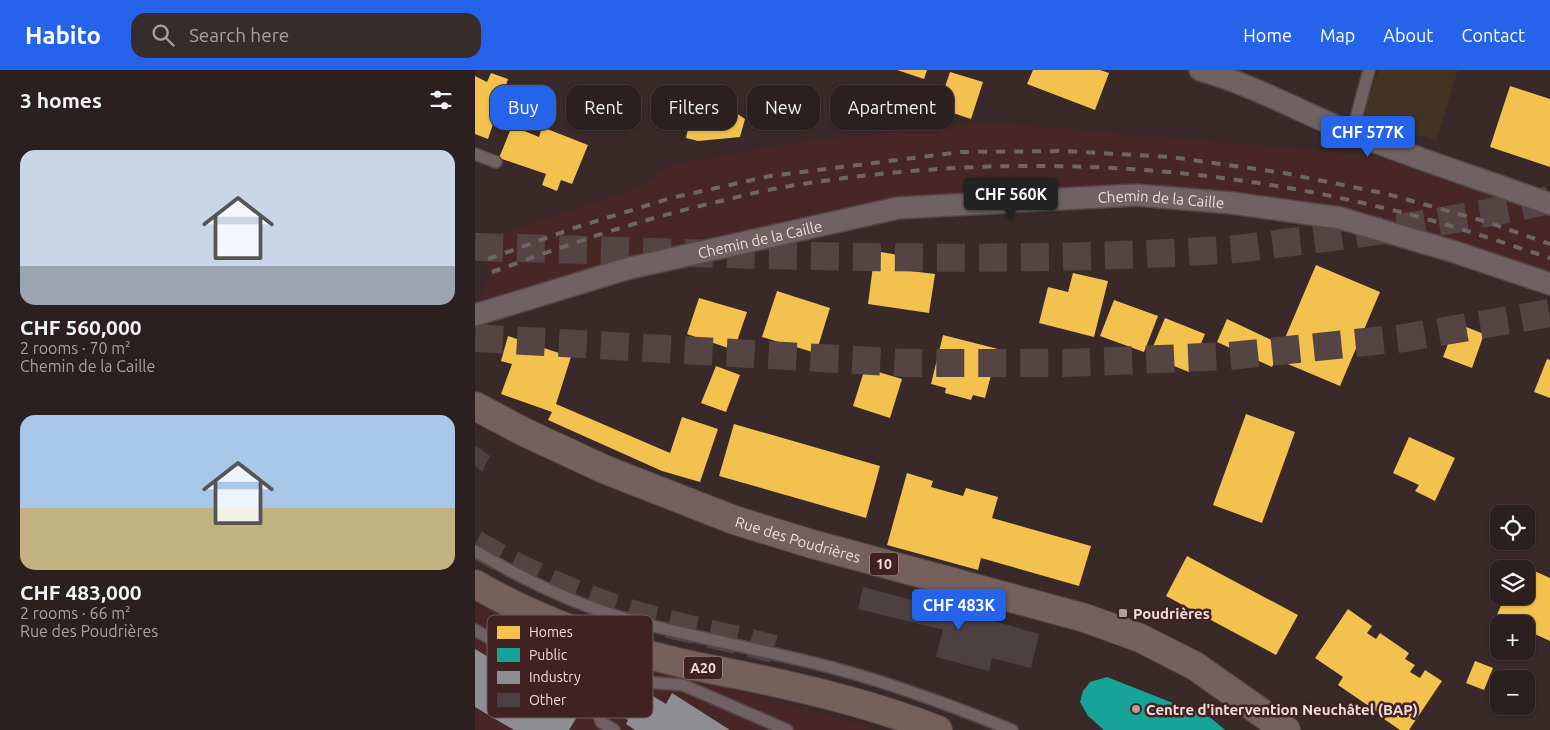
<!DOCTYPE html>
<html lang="en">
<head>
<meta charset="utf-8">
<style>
	:root { --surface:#2b1f1f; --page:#372c2c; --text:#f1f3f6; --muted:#a6a2a4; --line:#473d3d; --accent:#2563eb }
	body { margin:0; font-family:Ubuntu,sans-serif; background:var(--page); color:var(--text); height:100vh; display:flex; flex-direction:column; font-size:19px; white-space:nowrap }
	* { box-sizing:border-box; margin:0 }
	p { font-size:16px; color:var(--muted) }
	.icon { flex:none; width:28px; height:28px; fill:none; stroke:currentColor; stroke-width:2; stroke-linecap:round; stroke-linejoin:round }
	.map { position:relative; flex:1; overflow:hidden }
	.sheet { display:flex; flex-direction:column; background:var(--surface); width:475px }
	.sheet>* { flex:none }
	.guide { position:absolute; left:15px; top:15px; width:475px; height:45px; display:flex; gap:10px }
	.fabs { position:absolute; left:1015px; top:435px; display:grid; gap:10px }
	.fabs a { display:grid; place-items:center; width:45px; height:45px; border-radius:10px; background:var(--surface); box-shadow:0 1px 4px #0004,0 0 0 1px var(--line); font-size:25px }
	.price { position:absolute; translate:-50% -42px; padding:0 11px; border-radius:5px; background:var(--accent); color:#fff; font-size:16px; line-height:32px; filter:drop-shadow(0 1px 2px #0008) }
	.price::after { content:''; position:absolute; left:50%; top:30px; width:15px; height:11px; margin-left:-8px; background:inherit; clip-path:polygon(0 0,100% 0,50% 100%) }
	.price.current { background:#222; color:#fff }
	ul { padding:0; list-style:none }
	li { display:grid; align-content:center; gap:10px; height:265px; padding:0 20px }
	li span { display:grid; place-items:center; height:155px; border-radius:15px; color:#555 }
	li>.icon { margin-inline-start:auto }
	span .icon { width:90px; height:90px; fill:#fffc; stroke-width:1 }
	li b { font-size:21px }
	h2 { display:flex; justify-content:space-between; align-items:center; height:60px; padding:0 20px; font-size:21px }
	.chip { padding:0 18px; border-radius:15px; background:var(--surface); box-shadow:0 1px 4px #0004,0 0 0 1px var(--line); font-size:18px; line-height:45px }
	.chip.current { background:var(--accent); color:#fff }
	header { display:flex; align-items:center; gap:30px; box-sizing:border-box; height:70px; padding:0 25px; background:var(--accent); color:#fff }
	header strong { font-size:24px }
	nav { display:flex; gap:28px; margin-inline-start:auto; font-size:18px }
	.search { width:350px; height:45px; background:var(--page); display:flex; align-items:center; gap:12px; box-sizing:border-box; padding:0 18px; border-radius:15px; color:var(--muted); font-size:19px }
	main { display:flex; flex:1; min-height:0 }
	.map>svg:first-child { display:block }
</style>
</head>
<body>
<header>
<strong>Habito</strong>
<div class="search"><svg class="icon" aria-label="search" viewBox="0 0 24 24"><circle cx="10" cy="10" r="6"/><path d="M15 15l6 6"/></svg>Search here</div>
<nav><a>Home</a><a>Map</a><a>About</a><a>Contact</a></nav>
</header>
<main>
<section class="sheet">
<h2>3 homes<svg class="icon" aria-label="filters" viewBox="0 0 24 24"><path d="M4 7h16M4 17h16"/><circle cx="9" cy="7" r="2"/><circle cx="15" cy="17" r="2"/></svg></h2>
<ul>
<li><span style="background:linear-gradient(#c9d6e8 75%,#9aa5b1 0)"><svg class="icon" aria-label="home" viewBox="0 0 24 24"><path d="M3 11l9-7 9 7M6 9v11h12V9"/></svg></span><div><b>CHF 560,000</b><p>2 rooms · 70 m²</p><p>Chemin de la Caille</p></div></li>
<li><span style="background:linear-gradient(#a9c7e8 60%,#c2b280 0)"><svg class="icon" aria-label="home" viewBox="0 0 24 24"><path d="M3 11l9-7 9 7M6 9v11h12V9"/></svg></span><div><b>CHF 483,000</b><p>2 rooms · 66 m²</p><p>Rue des Poudrières</p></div></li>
</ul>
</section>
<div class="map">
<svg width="1075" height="660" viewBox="0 0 1075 660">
	<rect width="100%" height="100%" fill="#392929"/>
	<g fill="#492626">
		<path d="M 507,53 L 549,55 L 897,85 L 1075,145 L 1075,215 L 980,182 L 757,133 L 423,138 L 0,238 L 16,202 L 7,170 L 168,116 L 192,96 L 322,72 Z"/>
		<path d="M 0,524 L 86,572 L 392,656 L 401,660 L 0,660 Z"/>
	</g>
	<path fill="#433323" d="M 903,0 L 983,0 L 961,71 L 888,48 Z"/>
	<g fill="#f2c14e">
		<path d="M 422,0 L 452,0 L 449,9 Z"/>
		<path d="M 558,0 L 625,0 L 634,3 L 620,40 L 552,14 Z"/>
		<path d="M 475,2 L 508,12 L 496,49 L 463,38 Z"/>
		<path d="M 16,3 L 33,9 L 13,69 L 0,64 L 0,6 L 12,12 Z"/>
		<path d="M 223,14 L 240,20 L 242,30 L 270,49 L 265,67 L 223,71 L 211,68 Z"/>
		<path d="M 1035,16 L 1075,29 L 1075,97 L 1015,77 Z"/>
		<path d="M 37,56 L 64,67 L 67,57 L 113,75 L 97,114 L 86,110 L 82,121 L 67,115 L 71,104 L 24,88 Z"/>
		<path d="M 400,181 L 429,186 L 427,200 L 460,204 L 454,243 L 393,234 Z"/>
		<path d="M 841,195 L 905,222 L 865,316 L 801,289 L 797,297 L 742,272 L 752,249 L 807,275 Z"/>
		<path d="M 598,203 L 633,211 L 619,267 L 564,253 L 573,217 L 593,222 Z"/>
		<path d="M 302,221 L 355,238 L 341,283 L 287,267 Z"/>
		<path d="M 224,228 L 272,242 L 259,280 L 212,264 Z"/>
		<path d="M 639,230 L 683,246 L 669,282 L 625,266 Z"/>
		<path d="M 690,248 L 730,264 L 714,302 L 674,286 Z"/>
		<path d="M 981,253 L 1009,264 L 997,298 L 968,287 Z"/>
		<path d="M 468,265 L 523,279 L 510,328 L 498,325 L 496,330 L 470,323 L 471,318 L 456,314 Z"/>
		<path d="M 33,266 L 96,287 L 81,334 L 195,383 L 207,347 L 243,359 L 225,412 L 187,401 L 73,350 L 77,342 L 26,324 L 37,294 L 26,291 Z"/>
		<path d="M 1072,289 L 1075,290 L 1075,328 L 1059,322 Z"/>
		<path d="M 241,296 L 265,305 L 251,342 L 226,333 Z"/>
		<path d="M 390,298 L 427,309 L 415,348 L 378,336 Z"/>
		<path d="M 771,344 L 820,362 L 787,453 L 738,435 Z"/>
		<path d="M 259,354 L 405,396 L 391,448 L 244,406 Z"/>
		<path d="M 934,367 L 980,388 L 960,431 L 940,421 L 944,415 L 918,403 Z"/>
		<path d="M 432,403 L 458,411 L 456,417 L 488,426 L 491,418 L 523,427 L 517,448 L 616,476 L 604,516 L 506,488 L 503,500 L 412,475 Z"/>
		<path d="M 712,486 L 823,545 L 801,585 L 691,526 Z"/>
		<path d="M 1044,494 L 1075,508 L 1075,571 L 1051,560 L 1051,554 L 1037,554 L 1021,547 L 1030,526 L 1051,526 L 1051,499 L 1042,499 Z"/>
		<path d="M 873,539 L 897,556 L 892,563 L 901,569 L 905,563 L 934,583 L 930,589 L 940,595 L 935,602 L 945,608 L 950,600 L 967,611 L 934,660 L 925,660 L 909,649 L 915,640 L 909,635 L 904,643 L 863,615 L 868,607 L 840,588 Z"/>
		<path d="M 1000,591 L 1018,598 L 1009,620 L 991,613 Z"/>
	</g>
	<path fill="#17a398" d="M 632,607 L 736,648 L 750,660 L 629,660 L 613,646 L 605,632 L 608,621 L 615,612 Z"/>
	<g fill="#8d8d92">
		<path d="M 0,579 L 105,642 L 94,660 L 39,660 L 0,637 Z"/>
		<path d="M 163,617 L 191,634 L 197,623 L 255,660 L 160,660 L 151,654 L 153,650 L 146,645 Z"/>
	</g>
	<g fill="#4d4042">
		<path d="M 0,375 L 15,386 L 7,402 L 0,395 Z"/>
		<path d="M 388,517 L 526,553 L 564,564 L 556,598 L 517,588 L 514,601 L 461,587 L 468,560 L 383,539 Z"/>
	</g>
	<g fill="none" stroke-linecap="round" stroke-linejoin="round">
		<g stroke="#544" stroke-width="28" stroke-dasharray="28 14" stroke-linecap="butt">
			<path d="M 0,177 C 249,183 499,196 748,180 C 777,178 806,173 834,170 C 915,160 996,148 1075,130"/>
			<path d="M 0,268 L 432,293 L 591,293 L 755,286 L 929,268 L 1075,243"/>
			<path d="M 0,474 C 47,501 96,524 148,541 C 198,557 249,566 299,579"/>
		</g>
		<defs>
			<g id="service">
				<path d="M 877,63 L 894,0"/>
				<path d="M 0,84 L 21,92"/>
				<path d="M 0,481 C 46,508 96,533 148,548 C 219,568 291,580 362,599 C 422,615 480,637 537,660"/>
				<path d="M 0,560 L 119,626 L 126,652 L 139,660"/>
				<path d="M 119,626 L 130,609 L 208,615 L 312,660"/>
			</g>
			<g id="minor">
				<path d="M 725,0 C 778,15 826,42 877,63 C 942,89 1009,110 1075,134"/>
				<path id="s1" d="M 0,245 L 151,199 L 423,138 L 661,125 L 757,133 L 865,148 L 980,182 L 1075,214"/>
			</g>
			<g id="primary">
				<path id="s2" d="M 0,336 L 49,362 L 131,400 L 259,450 L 337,474 L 610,548 L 665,568 L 720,596 L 811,660"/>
			</g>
			<path id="motorway" d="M 0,514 C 58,548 136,577 202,592 C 223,597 244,601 265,605 C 332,619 400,635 463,660"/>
		</defs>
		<use href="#service" stroke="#564747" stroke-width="14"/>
		<use href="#minor" stroke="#564747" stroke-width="24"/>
		<use href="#primary" stroke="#564747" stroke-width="30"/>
		<use href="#motorway" stroke="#564747" stroke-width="30"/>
		<use href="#service" stroke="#706262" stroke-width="11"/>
		<use href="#minor" stroke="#706262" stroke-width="21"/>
		<use href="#primary" stroke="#74605d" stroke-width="28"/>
		<use href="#motorway" stroke="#75605a" stroke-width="28"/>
		<g stroke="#716464" stroke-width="4" stroke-dasharray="9 9" stroke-linecap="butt">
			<path d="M 13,189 L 99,158 L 196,128 L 295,106 L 486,82 L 590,81 L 696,87 L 809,103 L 912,124 L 1009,151 L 1075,174"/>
			<path d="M 17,202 C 76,181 136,159 198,143 C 215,138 233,134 250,130 C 266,126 282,122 298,119 C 499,83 710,89 909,138 C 965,151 1020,170 1075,188"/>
		</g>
	</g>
	<g fill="#b19d9d" stroke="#402222" stroke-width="2">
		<rect x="643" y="538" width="10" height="10" rx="2.5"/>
		<circle cx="661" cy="639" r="5"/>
	</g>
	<g text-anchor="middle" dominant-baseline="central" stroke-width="5" stroke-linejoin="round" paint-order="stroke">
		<g fill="#402222" stroke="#bca4a4" stroke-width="1">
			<rect x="395" y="482.5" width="28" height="23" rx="4"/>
			<rect x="209" y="586.5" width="38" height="23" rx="4"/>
		</g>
		<g font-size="14" font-weight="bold" fill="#f1dcdb">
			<text x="409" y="494">10</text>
			<text x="228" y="598">A20</text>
		</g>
		<g font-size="15" fill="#f1dcdb" stroke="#402222">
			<text stroke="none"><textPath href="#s1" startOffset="700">Chemin de la Caille</textPath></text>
			<text stroke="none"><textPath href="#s1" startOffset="295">Chemin de la Caille</textPath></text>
			<text stroke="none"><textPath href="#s2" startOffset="350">Rue des Poudrières</textPath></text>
		</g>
		<g font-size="15" font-weight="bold" fill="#f1dcdb" stroke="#402222" text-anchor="start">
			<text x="658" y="543">Poudrières</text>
			<text x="671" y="639">Centre d'intervention Neuchâtel (BAP)</text>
		</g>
	</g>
	<rect x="12" y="545" width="166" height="103" rx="8" fill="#402222" stroke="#755a5a" stroke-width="1"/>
	<rect x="22" y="556" width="23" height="13" fill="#f2c14e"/>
	<rect x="22" y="578" width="23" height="14" fill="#17a398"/>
	<rect x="22" y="601" width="23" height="13" fill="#8d8d92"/>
	<rect x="22" y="623" width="23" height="14" fill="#4d4042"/>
	<g font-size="14" fill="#f1dcdb">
		<text x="54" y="567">Homes</text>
		<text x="54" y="590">Public</text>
		<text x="54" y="612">Industry</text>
		<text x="54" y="635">Other</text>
	</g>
</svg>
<div class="fabs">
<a><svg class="icon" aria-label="locate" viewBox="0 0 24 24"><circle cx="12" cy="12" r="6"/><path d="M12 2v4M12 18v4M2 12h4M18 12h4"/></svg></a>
<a><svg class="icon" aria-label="layers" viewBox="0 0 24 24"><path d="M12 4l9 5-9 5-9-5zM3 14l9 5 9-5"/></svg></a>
<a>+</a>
<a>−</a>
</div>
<b class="price" style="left:893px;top:88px">CHF 577K</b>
<b class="price current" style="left:536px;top:150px">CHF 560K</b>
<b class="price" style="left:484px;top:561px">CHF 483K</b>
<div class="guide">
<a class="chip current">Buy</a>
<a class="chip">Rent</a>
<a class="chip">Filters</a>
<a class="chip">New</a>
<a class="chip">Apartment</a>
</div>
</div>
</main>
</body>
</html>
